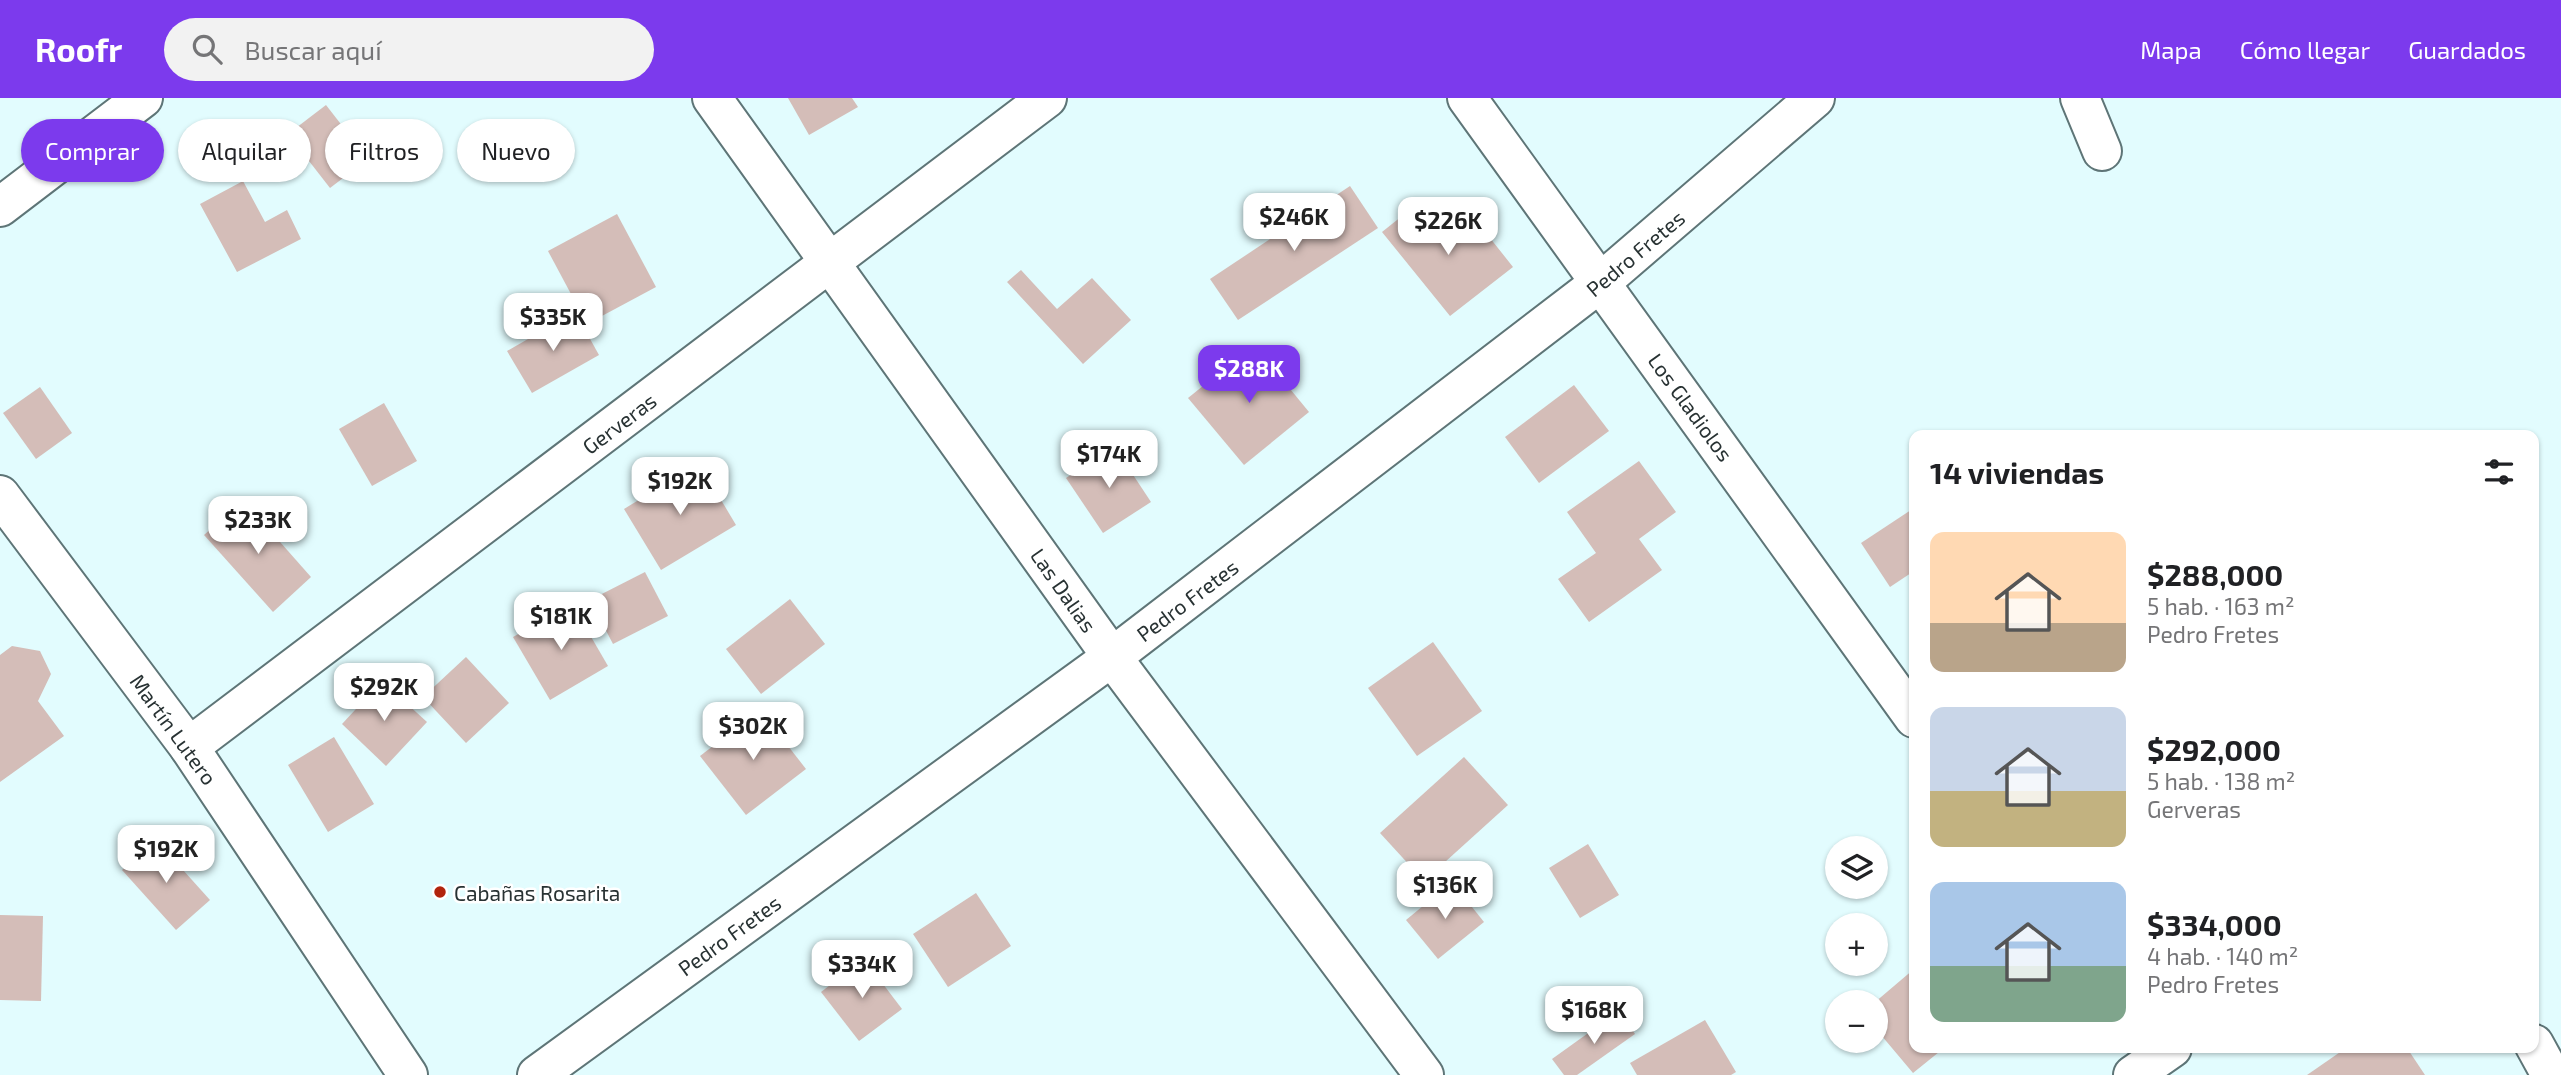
<!DOCTYPE html>
<html lang="es">
<head>
<meta charset="utf-8">
<style>
	:root { --surface:#fff; --page:#f2f2f2; --text:#202124; --muted:#757577; --accent:#7c3aed }
	body { margin:0; font-family:"Exo 2",sans-serif; background:var(--page); color:var(--text); height:100vh; display:flex; flex-direction:column; font-size:26px; white-space:nowrap }
	* { box-sizing:border-box; margin:0 }
	p { font-size:23px; color:var(--muted) }
	.icon { flex:none; width:38px; height:38px; fill:none; stroke:currentColor; stroke-width:2; stroke-linecap:round; stroke-linejoin:round }
	.map { position:relative; flex:1; overflow:hidden }
	.panel { position:absolute; left:1909px; top:332px; width:630px; height:623px; display:flex; flex-direction:column; background:var(--surface); border-radius:14px; box-shadow:0 2px 5px #0004 }
	.panel>* { flex:none }
	.banner { position:absolute; left:21px; top:21px; width:665px; height:63px; display:flex; gap:14px }
	.fabs { position:absolute; left:1825px; top:738px; display:grid; gap:14px }
	.fabs a { display:grid; place-items:center; width:63px; height:63px; border-radius:50%; background:var(--surface); box-shadow:0 2px 5px #0004; font-size:35px }
	.price { position:absolute; translate:-50% -60px; padding:0 16px; border-radius:14px; background:#fff; color:#222; font-size:23px; line-height:46px; filter:drop-shadow(0 2px 4px #0008) }
	.price::after { content:''; position:absolute; left:50%; top:42px; width:21px; height:16px; margin-left:-10px; background:inherit; clip-path:polygon(0 0,100% 0,50% 100%) }
	.price.on { background:var(--accent); color:#fff }
	ul { padding:0; list-style:none }
	li { display:flex; align-items:center; gap:21px; height:175px; padding:0 21px }
	li span { display:grid; place-items:center; flex:none; width:196px; height:140px; border-radius:14px; color:#555 }
	li>.icon { margin-inline-start:auto }
	span .icon { width:84px; height:84px; fill:#fffc; stroke-width:1 }
	li b { font-size:30px }
	h2 { display:flex; justify-content:space-between; align-items:center; height:84px; padding:0 21px; font-size:30px }
	.pill { padding:0 24px; border-radius:32px; background:var(--surface); box-shadow:0 2px 5px #0004; font-size:24px; line-height:63px }
	.pill.on { background:var(--accent); color:#fff }
	header { display:flex; align-items:center; gap:42px; box-sizing:border-box; height:98px; padding:0 35px; background:var(--accent); color:#fff }
	header strong { font-size:33px }
	nav { display:flex; gap:38px; margin-inline-start:auto; font-size:24px }
	.search { width:490px; height:63px; background:var(--page); display:flex; align-items:center; gap:18px; box-sizing:border-box; padding:0 24px; border-radius:38px; color:var(--muted); font-size:26px }
	.map>svg:first-child { display:block }
</style>
</head>
<body>
<header>
<strong>Roofr</strong>
<div class="search"><svg class="icon" aria-label="search" viewBox="0 0 24 24"><circle cx="10" cy="10" r="6"/><path d="M15 15l6 6"/></svg>Buscar aquí</div>
<nav><a>Mapa</a><a>Cómo llegar</a><a>Guardados</a></nav>
</header>
<div class="map">
<svg width="2561" height="977" viewBox="0 0 2561 977">
	<rect width="100%" height="100%" fill="#e2fcfe"/>
	<g fill="#d4bdb8">
		<path d="M 788,0 L 852,0 L 858,9 L 809,37 Z"/>
		<path d="M 326,7 L 368,61 L 330,90 L 288,36 Z"/>
		<path d="M 243,83 L 265,124 L 287,112 L 301,141 L 237,174 L 200,106 Z"/>
		<path d="M 1350,88 L 1378,130 L 1238,222 L 1210,181 Z"/>
		<path d="M 1417,106 L 1442,138 L 1471,116 L 1513,169 L 1450,218 L 1382,134 Z"/>
		<path d="M 617,116 L 656,189 L 587,226 L 548,153 Z"/>
		<path d="M 1021,172 L 1057,211 L 1092,180 L 1131,222 L 1083,266 L 1007,184 Z"/>
		<path d="M 575,214 L 599,257 L 532,295 L 507,253 Z"/>
		<path d="M 1254,247 L 1309,314 L 1244,367 L 1188,300 Z"/>
		<path d="M 1574,287 L 1609,333 L 1539,385 L 1505,339 Z"/>
		<path d="M 40,289 L 72,335 L 36,361 L 3,315 Z"/>
		<path d="M 384,305 L 417,363 L 372,388 L 339,331 Z"/>
		<path d="M 1114,348 L 1151,404 L 1103,435 L 1066,380 Z"/>
		<path d="M 1639,363 L 1676,414 L 1639,441 L 1662,472 L 1589,524 L 1558,481 L 1596,455 L 1567,414 Z"/>
		<path d="M 699,365 L 736,427 L 661,472 L 624,411 Z"/>
		<path d="M 243,402 L 311,479 L 273,514 L 204,437 Z"/>
		<path d="M 1914,410 L 1914,473 L 1890,489 L 1861,445 Z"/>
		<path d="M 645,474 L 668,518 L 613,546 L 590,502 Z"/>
		<path d="M 790,501 L 825,546 L 761,596 L 726,551 Z"/>
		<path d="M 572,506 L 608,568 L 550,602 L 513,539 Z"/>
		<path d="M 1433,544 L 1482,613 L 1417,658 L 1368,590 Z"/>
		<path d="M 12,548 L 40,553 L 51,576 L 38,603 L 64,638 L 0,684 L 0,557 Z"/>
		<path d="M 466,559 L 509,605 L 466,645 L 423,599 Z"/>
		<path d="M 382,583 L 427,624 L 386,668 L 342,626 Z"/>
		<path d="M 760,612 L 806,671 L 746,717 L 700,658 Z"/>
		<path d="M 334,639 L 374,706 L 328,734 L 288,667 Z"/>
		<path d="M 1464,659 L 1508,707 L 1424,783 L 1380,735 Z"/>
		<path d="M 156,742 L 210,802 L 176,832 L 122,772 Z"/>
		<path d="M 1588,746 L 1619,797 L 1580,820 L 1549,770 Z"/>
		<path d="M 1452,784 L 1484,824 L 1438,861 L 1406,822 Z"/>
		<path d="M 976,795 L 1011,848 L 948,889 L 913,836 Z"/>
		<path d="M 0,817 L 43,818 L 41,903 L 0,902 Z"/>
		<path d="M 864,861 L 902,911 L 859,943 L 821,894 Z"/>
		<path d="M 1914,871 L 1914,950 L 1944,950 L 1913,975 L 1876,931 L 1874,905 Z"/>
		<path d="M 1619,913 L 1635,936 L 1577,977 L 1564,977 L 1552,961 Z"/>
		<path d="M 1705,922 L 1736,974 L 1731,977 L 1637,977 L 1630,965 Z"/>
		<path d="M 2346,950 L 2407,950 L 2425,977 L 2307,977 Z"/>
	</g>
	<g fill="none" stroke-linecap="round" stroke-linejoin="round">
		<defs>
			<g id="minor">
				<path d="M 712,0 L 1112,559 L 1424,977"/>
				<path d="M 1467,0 L 1914,620"/>
				<path d="M 2080,0 L 2102,53"/>
				<path d="M 0,109 L 143,0"/>
				<path d="M 0,397 L 189,649 L 408,977"/>
				<path d="M 189,649 L 1047,0"/>
				<path d="M 2534,946 L 2551,977"/>
				<path d="M 537,977 L 1112,559 L 1601,184 L 1815,0"/>
				<path d="M 2133,977 L 2172,950"/>
			</g>
		</defs>
		<use href="#minor" stroke="#5e7577" stroke-width="42"/>
		<use href="#minor" stroke="#fff" stroke-width="38"/>
	</g>
	<circle fill="#b1240d" stroke="#fff" stroke-width="2.5" cx="440" cy="794" r="7"/>
	<g text-anchor="middle" dominant-baseline="central" stroke-width="5" stroke-linejoin="round" paint-order="stroke">
		<g font-size="21" fill="#283233" stroke="#fff">
			<text transform="translate(1635 155) rotate(-40)">Pedro Fretes</text>
			<text transform="translate(1691 309) rotate(54)">Los Gladiolos</text>
			<text transform="translate(619 325) rotate(-37)">Gerveras</text>
			<text transform="translate(1064 492) rotate(55)">Las Dalias</text>
			<text transform="translate(1187 502) rotate(-37)">Pedro Fretes</text>
			<text transform="translate(174 631) rotate(54)">Martín Lutero</text>
			<text transform="translate(729 837) rotate(-36)">Pedro Fretes</text>
		</g>
		<g font-size="21" fill="#283233" stroke="#fff" text-anchor="start">
			<text x="454" y="794">Cabañas Rosarita</text>
		</g>
	</g>
</svg>
<div class="fabs">
<a><svg class="icon" aria-label="layers" viewBox="0 0 24 24"><path d="M12 4l9 5-9 5-9-5zM3 14l9 5 9-5"/></svg></a>
<a>+</a>
<a>−</a>
</div>
<b class="price" style="left:1294px;top:155px">$246K</b>
<b class="price" style="left:1448px;top:159px">$226K</b>
<b class="price" style="left:553px;top:255px">$335K</b>
<b class="price on" style="left:1249px;top:307px">$288K</b>
<b class="price" style="left:1109px;top:392px">$174K</b>
<b class="price" style="left:680px;top:419px">$192K</b>
<b class="price" style="left:258px;top:458px">$233K</b>
<b class="price" style="left:561px;top:554px">$181K</b>
<b class="price" style="left:384px;top:625px">$292K</b>
<b class="price" style="left:753px;top:664px">$302K</b>
<b class="price" style="left:166px;top:787px">$192K</b>
<b class="price" style="left:1445px;top:823px">$136K</b>
<b class="price" style="left:862px;top:902px">$334K</b>
<b class="price" style="left:1594px;top:948px">$168K</b>
<div class="banner">
<a class="pill on">Comprar</a>
<a class="pill">Alquilar</a>
<a class="pill">Filtros</a>
<a class="pill">Nuevo</a>
</div>
<section class="panel">
<h2>14 viviendas<svg class="icon" aria-label="filters" viewBox="0 0 24 24"><path d="M4 7h16M4 17h16"/><circle cx="9" cy="7" r="2"/><circle cx="15" cy="17" r="2"/></svg></h2>
<ul>
<li><span style="background:linear-gradient(#ffd9b3 65%,#b9a48a 0)"><svg class="icon" aria-label="home" viewBox="0 0 24 24"><path d="M3 11l9-7 9 7M6 9v11h12V9"/></svg></span><div><b>$288,000</b><p>5 hab. · 163 m²</p><p>Pedro Fretes</p></div></li>
<li><span style="background:linear-gradient(#c9d6e8 60%,#c2b280 0)"><svg class="icon" aria-label="home" viewBox="0 0 24 24"><path d="M3 11l9-7 9 7M6 9v11h12V9"/></svg></span><div><b>$292,000</b><p>5 hab. · 138 m²</p><p>Gerveras</p></div></li>
<li><span style="background:linear-gradient(#a9c7e8 60%,#7fa58c 0)"><svg class="icon" aria-label="home" viewBox="0 0 24 24"><path d="M3 11l9-7 9 7M6 9v11h12V9"/></svg></span><div><b>$334,000</b><p>4 hab. · 140 m²</p><p>Pedro Fretes</p></div></li>
</ul>
</section>
</div>
</body>
</html>
